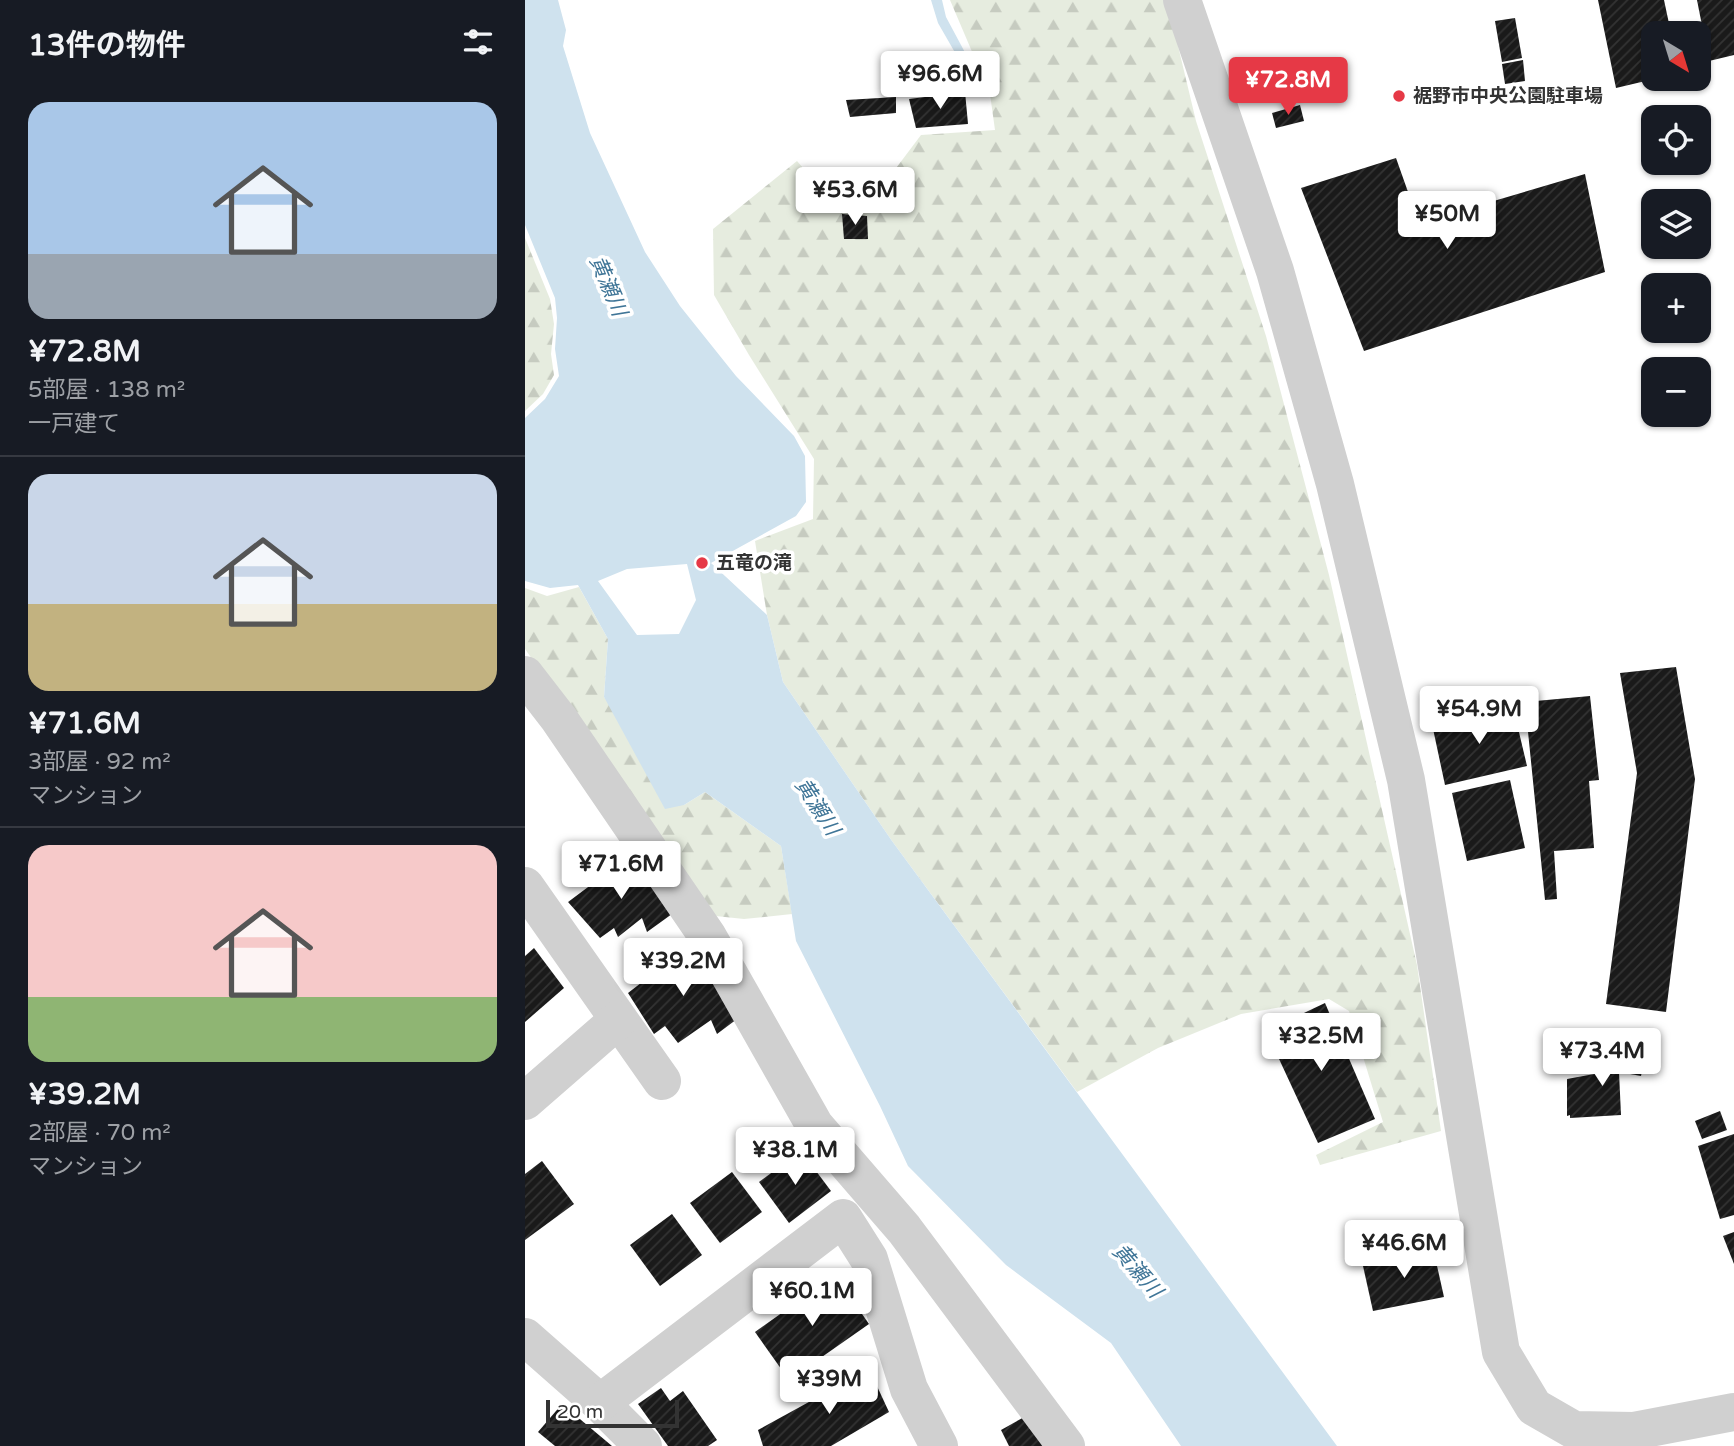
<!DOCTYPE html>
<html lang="ja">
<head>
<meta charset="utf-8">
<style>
	:root { --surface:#171b24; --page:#20242c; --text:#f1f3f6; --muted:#9ea1a6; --line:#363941; --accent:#e63946 }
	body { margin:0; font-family:"Varela Round","Noto Sans JP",sans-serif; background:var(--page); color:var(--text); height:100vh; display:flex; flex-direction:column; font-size:26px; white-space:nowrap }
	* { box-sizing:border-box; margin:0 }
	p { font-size:23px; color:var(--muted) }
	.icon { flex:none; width:38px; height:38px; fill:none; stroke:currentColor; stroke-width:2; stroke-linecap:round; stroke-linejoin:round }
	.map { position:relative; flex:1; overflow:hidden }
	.sheet { display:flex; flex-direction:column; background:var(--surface); width:525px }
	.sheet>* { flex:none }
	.needle { width:46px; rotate:142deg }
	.buttons { position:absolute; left:1116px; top:21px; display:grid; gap:14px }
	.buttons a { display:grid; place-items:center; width:70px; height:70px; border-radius:14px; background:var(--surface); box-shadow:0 2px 5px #0004; font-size:35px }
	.scale { position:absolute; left:21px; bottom:18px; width:133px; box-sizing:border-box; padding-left:7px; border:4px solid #333; border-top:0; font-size:19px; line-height:24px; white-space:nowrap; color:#333; -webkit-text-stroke:5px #fff; paint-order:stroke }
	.price { position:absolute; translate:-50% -60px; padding:0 16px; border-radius:7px; background:#fff; color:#222; font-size:23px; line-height:46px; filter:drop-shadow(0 2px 4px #0008) }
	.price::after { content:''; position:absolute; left:50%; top:42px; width:21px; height:16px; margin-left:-10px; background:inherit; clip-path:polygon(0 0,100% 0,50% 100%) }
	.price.active { background:var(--accent); color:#fff }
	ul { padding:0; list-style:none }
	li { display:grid; align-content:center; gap:14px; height:371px; padding:0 28px }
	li+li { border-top:2px solid var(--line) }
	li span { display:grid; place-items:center; height:217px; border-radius:21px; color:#555 }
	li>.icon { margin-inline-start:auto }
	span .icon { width:126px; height:126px; fill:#fffc; stroke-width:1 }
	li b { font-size:30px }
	h2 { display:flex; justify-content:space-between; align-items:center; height:84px; padding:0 28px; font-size:30px }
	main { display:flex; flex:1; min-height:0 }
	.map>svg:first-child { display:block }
</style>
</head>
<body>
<main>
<section class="sheet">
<h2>13件の物件<svg class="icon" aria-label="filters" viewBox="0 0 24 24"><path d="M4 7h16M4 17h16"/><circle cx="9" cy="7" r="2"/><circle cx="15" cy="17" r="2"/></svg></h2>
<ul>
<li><span style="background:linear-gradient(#a9c7e8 70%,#9aa5b1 0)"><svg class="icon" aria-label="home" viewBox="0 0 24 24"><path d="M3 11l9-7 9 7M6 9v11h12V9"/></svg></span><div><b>¥72.8M</b><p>5部屋 · 138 m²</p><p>一戸建て</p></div></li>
<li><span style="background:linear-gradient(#c9d6e8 60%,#c2b280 0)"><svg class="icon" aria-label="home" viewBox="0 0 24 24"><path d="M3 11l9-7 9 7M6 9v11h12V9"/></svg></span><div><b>¥71.6M</b><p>3部屋 · 92 m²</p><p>マンション</p></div></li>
<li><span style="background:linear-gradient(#f6c9c9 70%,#8fb573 0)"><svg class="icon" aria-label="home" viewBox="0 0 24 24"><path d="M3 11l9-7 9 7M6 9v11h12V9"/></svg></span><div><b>¥39.2M</b><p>2部屋 · 70 m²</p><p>マンション</p></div></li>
</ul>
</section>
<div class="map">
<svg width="1209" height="1446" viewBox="0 0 1209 1446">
	<defs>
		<pattern id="forest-firs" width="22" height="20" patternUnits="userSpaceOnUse" patternTransform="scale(1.75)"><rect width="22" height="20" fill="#e6ecdf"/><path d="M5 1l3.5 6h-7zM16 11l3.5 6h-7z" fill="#c6cbc0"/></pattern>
		<pattern id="building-hatch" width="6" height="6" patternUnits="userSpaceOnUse" patternTransform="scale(1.75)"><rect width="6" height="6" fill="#1a1a1a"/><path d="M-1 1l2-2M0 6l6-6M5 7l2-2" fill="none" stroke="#333"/></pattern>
	</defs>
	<rect width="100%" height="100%" fill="#fff"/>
	<g fill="url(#forest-firs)">
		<path d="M 425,0 L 642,0 L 671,121 L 741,336 L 804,575 L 892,965 L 916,1131 L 795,1165 L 791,1155 L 858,1122 L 824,1011 L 804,999 L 716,1014 L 633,1048 L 552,1092 L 367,841 L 258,682 L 242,615 L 230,541 L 288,519 L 289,459 L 224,355 L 189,295 L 188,229 L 272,161 L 314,209 L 341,208 L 396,135 L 470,130 L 465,94 Z"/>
		<path d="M 0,238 L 25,299 L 29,324 L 26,354 L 29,375 L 18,394 L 0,411 Z"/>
		<path d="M 54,587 L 83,639 L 79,697 L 159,805 L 180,792 L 256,846 L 267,914 L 219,919 L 181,915 L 121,820 L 0,649 L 0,588 L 22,596 Z"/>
	</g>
	<g fill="#cfe2ee" fill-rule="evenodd">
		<path d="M 0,0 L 33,0 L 41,30 L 38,46 L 65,133 L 120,252 L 155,306 L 211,376 L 269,436 L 280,456 L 281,502 L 271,516 L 186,563 L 242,615 L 258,682 L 367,841 L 812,1446 L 656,1446 L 586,1343 L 481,1265 L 383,1166 L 355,1106 L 271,941 L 256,846 L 180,792 L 159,805 L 140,809 L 79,697 L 83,639 L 53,585 L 25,588 L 0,581 L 0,418 L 20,399 L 34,376 L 30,349 L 32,318 L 30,298 L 0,225 ZM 162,564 L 171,600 L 154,634 L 112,635 L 73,581 L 102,569 Z"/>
		<path d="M 406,0 L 417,0 L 421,17 L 444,60 L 436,63 L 413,23 Z"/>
	</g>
	<g fill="url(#building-hatch)">
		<path d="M 1073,0 L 1139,0 L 1146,33 L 1129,33 L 1129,79 L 1091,88 Z"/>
		<path d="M 1172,0 L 1209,0 L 1209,55 L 1184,61 Z"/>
		<path d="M 990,18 L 997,58 L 977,62 L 970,21 Z"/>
		<path d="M 998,60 L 1000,81 L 980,84 L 977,64 Z"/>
		<path d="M 440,92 L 443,124 L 391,128 L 384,99 Z"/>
		<path d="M 371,97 L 371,113 L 325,117 L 321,100 Z"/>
		<path d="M 775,105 L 779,121 L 751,128 L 747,113 Z"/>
		<path d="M 871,158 L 894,223 L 1060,174 L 1080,272 L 839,351 L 776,188 Z"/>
		<path d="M 317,214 L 342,216 L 343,239 L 319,239 Z"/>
		<path d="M 1151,667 L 1170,779 L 1141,1012 L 1081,1004 L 1112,773 L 1095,673 Z"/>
		<path d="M 1065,696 L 1074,780 L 1064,781 L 1069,848 L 1029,851 L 1032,899 L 1020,900 L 1000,702 Z"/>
		<path d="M 988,707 L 1002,766 L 920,785 L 907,724 Z"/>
		<path d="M 985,780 L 1000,848 L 942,861 L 927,793 Z"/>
		<path d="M 106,855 L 147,914 L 122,932 L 117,918 L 93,937 L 89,928 L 75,938 L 43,902 Z"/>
		<path d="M 165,945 L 216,1016 L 192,1034 L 186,1020 L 153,1043 L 140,1026 L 129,1034 L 103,993 Z"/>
		<path d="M 9,948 L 39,988 L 0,1022 L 0,956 Z"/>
		<path d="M 800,1003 L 850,1119 L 793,1143 L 741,1031 Z"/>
		<path d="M 1096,1047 L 1121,1053 L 1116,1076 L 1094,1072 L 1096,1115 L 1045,1118 L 1045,1115 L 1042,1116 L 1042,1079 L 1091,1070 Z"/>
		<path d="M 1195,1111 L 1202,1130 L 1177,1139 L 1170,1121 Z"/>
		<path d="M 1209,1134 L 1209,1215 L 1195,1219 L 1173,1146 Z"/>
		<path d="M 276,1151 L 306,1191 L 264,1223 L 234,1182 Z"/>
		<path d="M 17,1161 L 49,1204 L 0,1240 L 0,1174 Z"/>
		<path d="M 207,1172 L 237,1212 L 195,1243 L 165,1203 Z"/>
		<path d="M 147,1214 L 177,1255 L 135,1286 L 105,1245 Z"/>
		<path d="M 1209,1232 L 1209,1264 L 1198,1236 Z"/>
		<path d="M 908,1248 L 919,1297 L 848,1311 L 838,1266 Z"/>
		<path d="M 310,1275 L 344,1324 L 264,1380 L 230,1332 Z"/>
		<path d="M 344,1369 L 364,1412 L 306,1446 L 238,1446 L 233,1430 Z"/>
		<path d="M 136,1388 L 145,1401 L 158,1391 L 192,1440 L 183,1446 L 143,1446 L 113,1404 Z"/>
		<path d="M 37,1404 L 87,1446 L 30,1446 L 13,1432 Z"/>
		<path d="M 501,1416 L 518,1446 L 484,1446 L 476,1430 Z"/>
	</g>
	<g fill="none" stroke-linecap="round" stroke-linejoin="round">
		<g stroke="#d0d0d0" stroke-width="38">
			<path d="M 657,0 L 750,271 L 810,484 L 881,780 L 976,1352 L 1009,1407 L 1049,1430 L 1109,1431 L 1209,1412"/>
			<path d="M 0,675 L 34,719 L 183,937 L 290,1126 L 379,1229 L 541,1446"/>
			<path d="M 0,886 L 137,1081"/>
			<path d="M 0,1101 L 93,1020"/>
			<path d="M 0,1337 L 75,1403 L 118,1446"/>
			<path d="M 75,1403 L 318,1218 L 344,1259 L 384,1389 L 414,1446"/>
		</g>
	</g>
	<g fill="#e63946" stroke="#fff" stroke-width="2.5">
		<circle cx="874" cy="96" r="7"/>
		<circle cx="177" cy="563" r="7"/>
	</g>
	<g text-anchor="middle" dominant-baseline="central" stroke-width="7" stroke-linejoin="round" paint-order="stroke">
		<g font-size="19" font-weight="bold" fill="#333" stroke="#fff" text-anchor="start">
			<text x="888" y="96">裾野市中央公園駐車場</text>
			<text x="191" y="563">五竜の滝</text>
		</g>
		<g font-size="21" font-style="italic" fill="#3f7597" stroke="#fff">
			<text transform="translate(83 286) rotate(67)">黄瀬川</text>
			<text transform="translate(292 807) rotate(57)">黄瀬川</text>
			<text transform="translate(612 1271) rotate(49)">黄瀬川</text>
		</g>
	</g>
</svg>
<div class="buttons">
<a><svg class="needle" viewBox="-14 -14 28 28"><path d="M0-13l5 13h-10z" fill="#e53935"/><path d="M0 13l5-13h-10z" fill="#9ea1a6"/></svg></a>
<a><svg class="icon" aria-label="locate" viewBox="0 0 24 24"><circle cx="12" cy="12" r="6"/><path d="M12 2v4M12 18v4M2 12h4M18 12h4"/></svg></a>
<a><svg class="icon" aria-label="layers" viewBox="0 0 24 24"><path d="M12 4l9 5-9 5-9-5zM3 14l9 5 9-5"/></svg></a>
<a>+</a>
<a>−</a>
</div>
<div class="scale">20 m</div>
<b class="price" style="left:415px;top:111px">¥96.6M</b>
<b class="price active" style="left:763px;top:117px">¥72.8M</b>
<b class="price" style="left:330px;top:227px">¥53.6M</b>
<b class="price" style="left:922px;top:251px">¥50M</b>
<b class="price" style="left:954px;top:746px">¥54.9M</b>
<b class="price" style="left:96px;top:901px">¥71.6M</b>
<b class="price" style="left:158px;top:998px">¥39.2M</b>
<b class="price" style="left:796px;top:1073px">¥32.5M</b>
<b class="price" style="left:1077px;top:1088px">¥73.4M</b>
<b class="price" style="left:270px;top:1187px">¥38.1M</b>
<b class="price" style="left:879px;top:1280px">¥46.6M</b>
<b class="price" style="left:287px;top:1328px">¥60.1M</b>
<b class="price" style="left:304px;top:1416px">¥39M</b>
</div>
</main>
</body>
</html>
